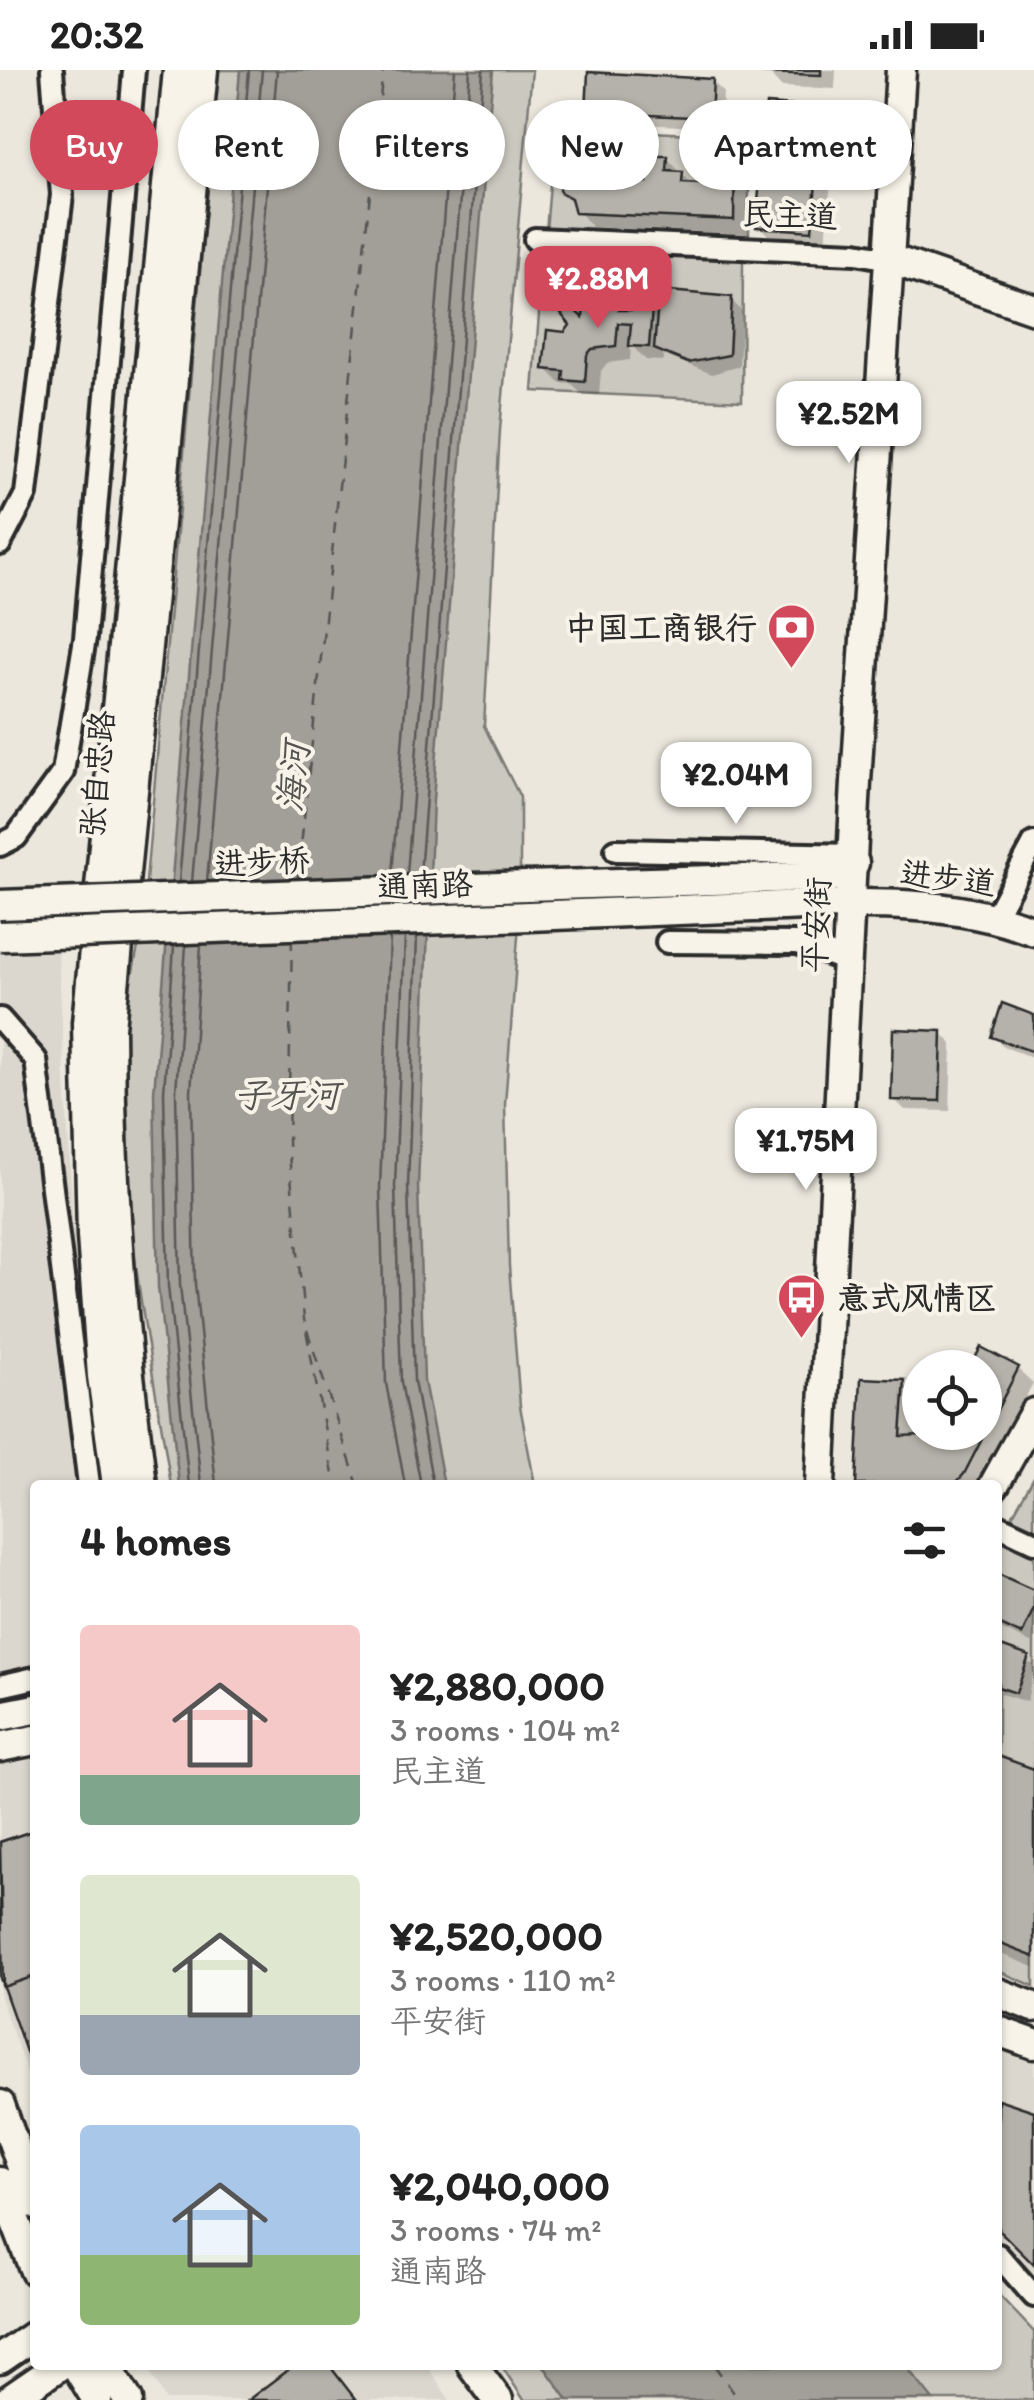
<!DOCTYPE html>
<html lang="en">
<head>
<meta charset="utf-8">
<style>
	:root { --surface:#fff; --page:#f2f2f2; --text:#222; --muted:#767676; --accent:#d1495b }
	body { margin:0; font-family:Itim,"LXGW WenKai TC",sans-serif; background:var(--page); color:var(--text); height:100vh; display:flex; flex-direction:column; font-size:38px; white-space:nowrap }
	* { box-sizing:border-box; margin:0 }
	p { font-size:32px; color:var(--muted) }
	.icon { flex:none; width:55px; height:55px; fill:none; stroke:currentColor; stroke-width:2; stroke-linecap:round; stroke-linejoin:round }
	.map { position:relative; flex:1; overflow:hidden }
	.panel { position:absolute; left:30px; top:1410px; width:972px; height:890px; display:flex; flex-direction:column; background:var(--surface); border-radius:10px; box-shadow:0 2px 8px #0004 }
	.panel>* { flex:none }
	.banner { position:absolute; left:30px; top:30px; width:975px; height:90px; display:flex; gap:20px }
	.controls { position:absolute; left:902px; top:1280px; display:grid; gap:20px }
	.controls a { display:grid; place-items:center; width:100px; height:100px; border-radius:50%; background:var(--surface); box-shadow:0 2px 8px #0004; font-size:50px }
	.price { position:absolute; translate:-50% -85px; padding:0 22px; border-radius:20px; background:#fff; color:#222; font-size:32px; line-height:65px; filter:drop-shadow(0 2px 5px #0008) }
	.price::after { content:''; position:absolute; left:50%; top:60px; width:30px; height:22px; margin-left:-15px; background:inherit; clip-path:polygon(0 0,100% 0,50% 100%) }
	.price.on { background:var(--accent); color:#fff }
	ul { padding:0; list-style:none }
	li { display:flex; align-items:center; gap:30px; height:250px; padding:0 50px }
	li span { display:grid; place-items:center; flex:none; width:280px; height:200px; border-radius:10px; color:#555 }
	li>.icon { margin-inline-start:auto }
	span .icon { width:120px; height:120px; fill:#fffc; stroke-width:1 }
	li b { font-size:42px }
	h2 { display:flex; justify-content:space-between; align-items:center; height:120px; padding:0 50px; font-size:42px }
	.tag { padding:0 35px; border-radius:45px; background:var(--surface); box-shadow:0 2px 8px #0004; font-size:35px; line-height:90px }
	.tag.on { background:var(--accent); color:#fff }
	.status { display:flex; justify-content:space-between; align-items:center; height:70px; padding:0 50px; background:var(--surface); direction:ltr }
	.status svg { height:28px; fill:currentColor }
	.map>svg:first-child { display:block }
</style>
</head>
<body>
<div class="status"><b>20:32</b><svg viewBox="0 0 49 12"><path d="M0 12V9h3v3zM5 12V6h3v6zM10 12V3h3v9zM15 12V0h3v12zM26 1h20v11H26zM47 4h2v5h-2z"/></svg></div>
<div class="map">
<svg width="1034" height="2330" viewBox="0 0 1034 2330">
	<rect width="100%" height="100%" fill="#ebe7dd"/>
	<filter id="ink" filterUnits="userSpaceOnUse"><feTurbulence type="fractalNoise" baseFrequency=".01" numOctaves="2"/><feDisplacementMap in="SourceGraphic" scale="20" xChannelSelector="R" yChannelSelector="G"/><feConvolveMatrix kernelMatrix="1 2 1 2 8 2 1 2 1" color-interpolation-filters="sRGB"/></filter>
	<g filter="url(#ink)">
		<g fill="#dbd7ce">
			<path d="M 58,882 L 73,1152 L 101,1415 L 35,1415 L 35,1614 L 0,1621 L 0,884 Z"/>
			<path d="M 35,1689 L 35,2025 L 0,1928 L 0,1695 Z"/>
			<path d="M 998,1976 L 1034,1989 L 1034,2208 L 998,2172 Z"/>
			<path d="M 146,2295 L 426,2295 L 450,2330 L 166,2330 Z"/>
		</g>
		<g fill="#cbc8bf" stroke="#7b7a75" stroke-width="2.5">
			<path d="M 218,0 L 532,0 L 500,360 L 484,656 L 520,727 L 520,841 L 505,1034 L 509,1196 L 520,1336 L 535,1415 L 171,1415 C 148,1267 113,1111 124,961 C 126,926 136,891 142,856 Z"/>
			<path d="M 555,57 L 749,67 L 749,170 L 546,161 Z"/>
			<path d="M 544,180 L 743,189 L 742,331 L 533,321 Z"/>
			<path d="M 1034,1407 L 1034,1916 L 998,1901 L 998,1471 Z"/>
			<path d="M 998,2224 L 1034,2262 L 1034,2330 L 524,2330 L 501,2295 L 998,2295 Z"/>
		</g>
		<g fill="#a29f98" stroke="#72716c" stroke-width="2.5">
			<path d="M 240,0 L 493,0 L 433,730 L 418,1116 L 424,1311 L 444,1415 L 179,1415 L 158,1217 L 154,1022 Z"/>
			<path d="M 543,2295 L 905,2295 L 933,2330 L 568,2330 Z"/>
		</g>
		<g fill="#0003">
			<path d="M 766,0 L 836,0 L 835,19 L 781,17 Z"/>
			<path d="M 712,11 L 723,22 L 721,58 L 599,52 L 588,41 Z"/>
			<path d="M 821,40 L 835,55 L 826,175 L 774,171 L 759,156 Z"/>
			<path d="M 667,88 L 693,116 L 701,116 L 712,101 L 734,88 L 749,103 L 748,164 L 592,157 L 562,121 L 579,91 L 593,106 L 593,112 L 612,113 L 629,98 L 649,115 Z"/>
			<path d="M 653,214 L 662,223 L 731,230 L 742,241 L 739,296 L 712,304 L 663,285 L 663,291 L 646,290 L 631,275 L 630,290 L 607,293 L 601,301 L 599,325 L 581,323 L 571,314 L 560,313 L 545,298 L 566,265 L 619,234 L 634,243 Z"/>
			<path d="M 1034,947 L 1034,988 L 1004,977 L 993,966 Z"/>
			<path d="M 941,963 L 952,974 L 950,1041 L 905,1040 L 894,1029 Z"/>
			<path d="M 1018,1299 L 1033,1313 L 980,1415 L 859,1415 L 904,1312 L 919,1327 L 916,1369 L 934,1369 L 938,1362 L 985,1362 Z"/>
			<path d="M 998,1506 L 1034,1523 L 1033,1574 L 998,1558 Z"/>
			<path d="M 998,1578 L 1034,1595 L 1027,1632 L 998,1623 Z"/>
			<path d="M 998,1688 L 1034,1702 L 1034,1897 L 998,1883 Z"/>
			<path d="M 998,2032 L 1034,2043 L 1034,2189 L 998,2155 Z"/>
		</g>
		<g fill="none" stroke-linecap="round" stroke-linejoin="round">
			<g stroke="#5b5957" stroke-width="2.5">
				<path d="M 407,804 L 470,0"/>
				<path d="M 420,804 L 483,0"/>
				<path d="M 392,805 L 455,0"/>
				<path d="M 207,811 L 277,0"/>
				<path d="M 179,812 L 249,0"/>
				<path d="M 192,812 L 262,0"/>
				<path d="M 417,866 L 408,1116 L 414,1311 L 433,1415"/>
				<path d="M 405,867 L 395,1116 L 401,1312 L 421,1415"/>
				<path d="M 390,868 L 380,1117 L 386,1313 L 405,1415"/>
				<path d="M 186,875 L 176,1022 L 180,1215 L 201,1415"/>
				<path d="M 201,875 L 191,1022 L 195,1214 L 216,1415"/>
				<path d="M 174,876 L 164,1022 L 168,1216 L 189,1415"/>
			</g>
			<g stroke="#555451" stroke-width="2.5" stroke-dasharray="12 10" stroke-linecap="butt">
				<path d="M 297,814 L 383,0"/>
				<path d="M 292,867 L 288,1073 L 304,1249 L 335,1415"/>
				<path d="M 307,1260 L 358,1415"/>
				<path d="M 714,2295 L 739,2330"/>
			</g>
		</g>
		<g fill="#b5b2ab" stroke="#2b2b2b" stroke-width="2.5">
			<path d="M 764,0 L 821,0 L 821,5 L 763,3 Z"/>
			<path d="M 588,2 L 713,9 L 711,48 L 586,42 Z"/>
			<path d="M 766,34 L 822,38 L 812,161 L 756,157 Z"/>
			<path d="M 710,85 L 735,86 L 734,150 L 575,143 L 571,128 L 560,122 L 562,88 L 580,89 L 579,109 L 609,110 L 610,95 L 630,96 L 629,112 L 647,112 L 647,86 L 668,86 L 667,101 L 683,102 L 682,113 L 699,114 L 699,98 L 709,99 Z"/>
			<path d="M 634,210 L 654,212 L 649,277 L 629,276 L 631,254 L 618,253 L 616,276 L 592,279 L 587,285 L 585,312 L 563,310 L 564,301 L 543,299 L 547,260 L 565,262 L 570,255 L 561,244 L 570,236 L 583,248 L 584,228 L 620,231 L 619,240 L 631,240 Z"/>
			<path d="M 659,220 L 732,227 L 729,285 L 688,293 L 654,279 Z"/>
			<path d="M 1002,933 L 1034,945 L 1034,982 L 991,967 Z"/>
			<path d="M 893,959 L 942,961 L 940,1031 L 891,1030 Z"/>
			<path d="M 981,1277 L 1019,1297 L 964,1404 L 954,1415 L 856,1415 L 861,1308 L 905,1310 L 901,1366 L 985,1362 L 985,1298 L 970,1298 Z"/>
			<path d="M 998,1504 L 1034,1520 L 1034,1538 L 1022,1565 L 998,1554 Z"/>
			<path d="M 998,1575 L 1029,1586 L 1016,1623 L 998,1617 Z"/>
			<path d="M 998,1686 L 1034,1699 L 1034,1887 L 998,1873 Z"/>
			<path d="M 35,1760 L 35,2007 L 0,1908 L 0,1772 Z"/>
			<path d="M 35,1760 L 35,1906 L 3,1917 L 0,1772 Z"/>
			<path d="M 998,2029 L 1034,2041 L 1034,2195 L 998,2159 Z"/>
			<path d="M 294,2295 L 329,2295 L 356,2330 L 248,2330 Z"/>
		</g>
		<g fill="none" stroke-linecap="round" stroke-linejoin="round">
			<defs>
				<g id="street">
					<path d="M 535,169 L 856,183 L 890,189"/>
					<path d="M 0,474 L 26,424 L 62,125 L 52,0"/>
					<path d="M 0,775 L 16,767 L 63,702 L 85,568 L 134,0"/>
					<path d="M 616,780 L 854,785"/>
					<path d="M 995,846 L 1034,773"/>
					<path d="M 667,872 L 798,873 L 850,892"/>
					<path d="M 0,949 L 36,990 L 89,1415"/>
					<path d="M 998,1455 L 1034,1472"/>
					<path d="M 0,1616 L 35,1608"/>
					<path d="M 998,2185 L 1034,2226"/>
				</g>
				<g id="secondary">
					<path d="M 890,189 L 1034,239"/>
					<path d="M 527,816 L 834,806 L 854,793"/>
					<path d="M 529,846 C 604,843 678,840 753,837 C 849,834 942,826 1034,861"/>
					<path d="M 117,1415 L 102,1306 L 92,1166 L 87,953 L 178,0"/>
					<path d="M 142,1415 C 122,1263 110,1112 110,958 L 203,0"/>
					<path d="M 820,1415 L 856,712 L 901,0"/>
					<path d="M 994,1415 L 1034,1343"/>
					<path d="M 0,1646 L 35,1639"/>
					<path d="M 0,1677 L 35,1670"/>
					<path d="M 998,1923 L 1034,1937"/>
					<path d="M 998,1961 L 1034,1974"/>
					<path d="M 0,2035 L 35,2134"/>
					<path d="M 0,2112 L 35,2201"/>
					<path d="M 0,2289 L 35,2265"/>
					<path d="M 76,2295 L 97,2330"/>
					<path d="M 106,2295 L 128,2330"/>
					<path d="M 472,2295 L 498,2330"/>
					<path d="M 9,2330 L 60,2295"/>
				</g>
			</defs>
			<use href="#street" stroke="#2b2b2b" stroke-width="28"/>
			<use href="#secondary" stroke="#2b2b2b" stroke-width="35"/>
			<use href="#street" stroke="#f7f3e8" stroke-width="20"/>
			<use href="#secondary" stroke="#f7f3e8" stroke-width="28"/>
			<defs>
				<g id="secondary-bridge">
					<path d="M 0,835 L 527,816"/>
					<path d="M 0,866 L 529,846"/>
				</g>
			</defs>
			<use href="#secondary-bridge" stroke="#2b2b2b" stroke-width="35" stroke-linecap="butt"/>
			<use href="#secondary-bridge" stroke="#f7f3e8" stroke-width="28"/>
		</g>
	</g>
	<defs>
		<symbol id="bank-pin" viewBox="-11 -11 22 30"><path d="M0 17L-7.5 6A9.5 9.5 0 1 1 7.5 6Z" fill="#d1495b" stroke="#f7f3e8"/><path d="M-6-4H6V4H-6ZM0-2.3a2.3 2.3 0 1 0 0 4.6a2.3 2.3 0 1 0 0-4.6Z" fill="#fff"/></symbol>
		<symbol id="bus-pin" viewBox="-11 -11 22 30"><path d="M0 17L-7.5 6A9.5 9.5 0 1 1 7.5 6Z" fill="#d1495b" stroke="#f7f3e8"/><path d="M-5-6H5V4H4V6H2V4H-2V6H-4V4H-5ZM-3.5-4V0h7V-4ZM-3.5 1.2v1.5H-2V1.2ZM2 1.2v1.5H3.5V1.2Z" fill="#fff"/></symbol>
	</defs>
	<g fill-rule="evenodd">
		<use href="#bank-pin" x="764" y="530" width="55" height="75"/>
		<use href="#bus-pin" x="774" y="1200" width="55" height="75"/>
	</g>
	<g text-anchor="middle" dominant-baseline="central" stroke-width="8" stroke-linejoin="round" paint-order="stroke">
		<g font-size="32" fill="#2b2b2b" stroke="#f7f3e8">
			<text transform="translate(790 145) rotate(2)">民主道</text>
			<text transform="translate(97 704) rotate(-85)">张自忠路</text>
			<text transform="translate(262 792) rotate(-3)">进步桥</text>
			<text transform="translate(948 808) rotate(7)">进步道</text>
			<text transform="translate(425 815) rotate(-2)">通南路</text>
			<text transform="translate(816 855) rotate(-87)">平安街</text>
		</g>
		<g font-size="32" font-weight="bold" fill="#2b2b2b" stroke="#f7f3e8" text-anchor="end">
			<text x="757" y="558">中国工商银行</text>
			<text x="837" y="1228" text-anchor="start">意式风情区</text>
		</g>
		<g font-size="35" font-style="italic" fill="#555451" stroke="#f7f3e8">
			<text transform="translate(293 707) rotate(-84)">海河</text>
			<text x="287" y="1025">子牙河</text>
		</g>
	</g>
</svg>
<div class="controls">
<a><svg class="icon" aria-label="locate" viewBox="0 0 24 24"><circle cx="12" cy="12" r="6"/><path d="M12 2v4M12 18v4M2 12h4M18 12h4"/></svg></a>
</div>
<b class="price on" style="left:598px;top:261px">¥2.88M</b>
<b class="price" style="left:849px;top:396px">¥2.52M</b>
<b class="price" style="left:736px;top:757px">¥2.04M</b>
<b class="price" style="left:806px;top:1123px">¥1.75M</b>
<div class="banner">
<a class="tag on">Buy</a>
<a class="tag">Rent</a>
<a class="tag">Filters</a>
<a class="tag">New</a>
<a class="tag">Apartment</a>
</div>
<section class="panel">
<h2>4 homes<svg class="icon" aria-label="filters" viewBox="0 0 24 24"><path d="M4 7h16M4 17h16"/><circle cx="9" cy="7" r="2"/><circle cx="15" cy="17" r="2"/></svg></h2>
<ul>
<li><span style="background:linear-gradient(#f6c9c9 75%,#7fa58c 0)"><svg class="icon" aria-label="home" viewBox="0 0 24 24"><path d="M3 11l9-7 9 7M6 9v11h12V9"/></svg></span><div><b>¥2,880,000</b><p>3 rooms · 104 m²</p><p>民主道</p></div></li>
<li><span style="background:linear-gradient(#dfe7d0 70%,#9aa5b1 0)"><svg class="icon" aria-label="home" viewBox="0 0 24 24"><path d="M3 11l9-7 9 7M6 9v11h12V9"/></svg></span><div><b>¥2,520,000</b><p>3 rooms · 110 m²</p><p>平安街</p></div></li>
<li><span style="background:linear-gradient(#a9c7e8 65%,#8fb573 0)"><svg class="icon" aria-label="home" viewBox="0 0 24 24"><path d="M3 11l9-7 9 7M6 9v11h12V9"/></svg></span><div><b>¥2,040,000</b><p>3 rooms · 74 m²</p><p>通南路</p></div></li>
</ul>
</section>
</div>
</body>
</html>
